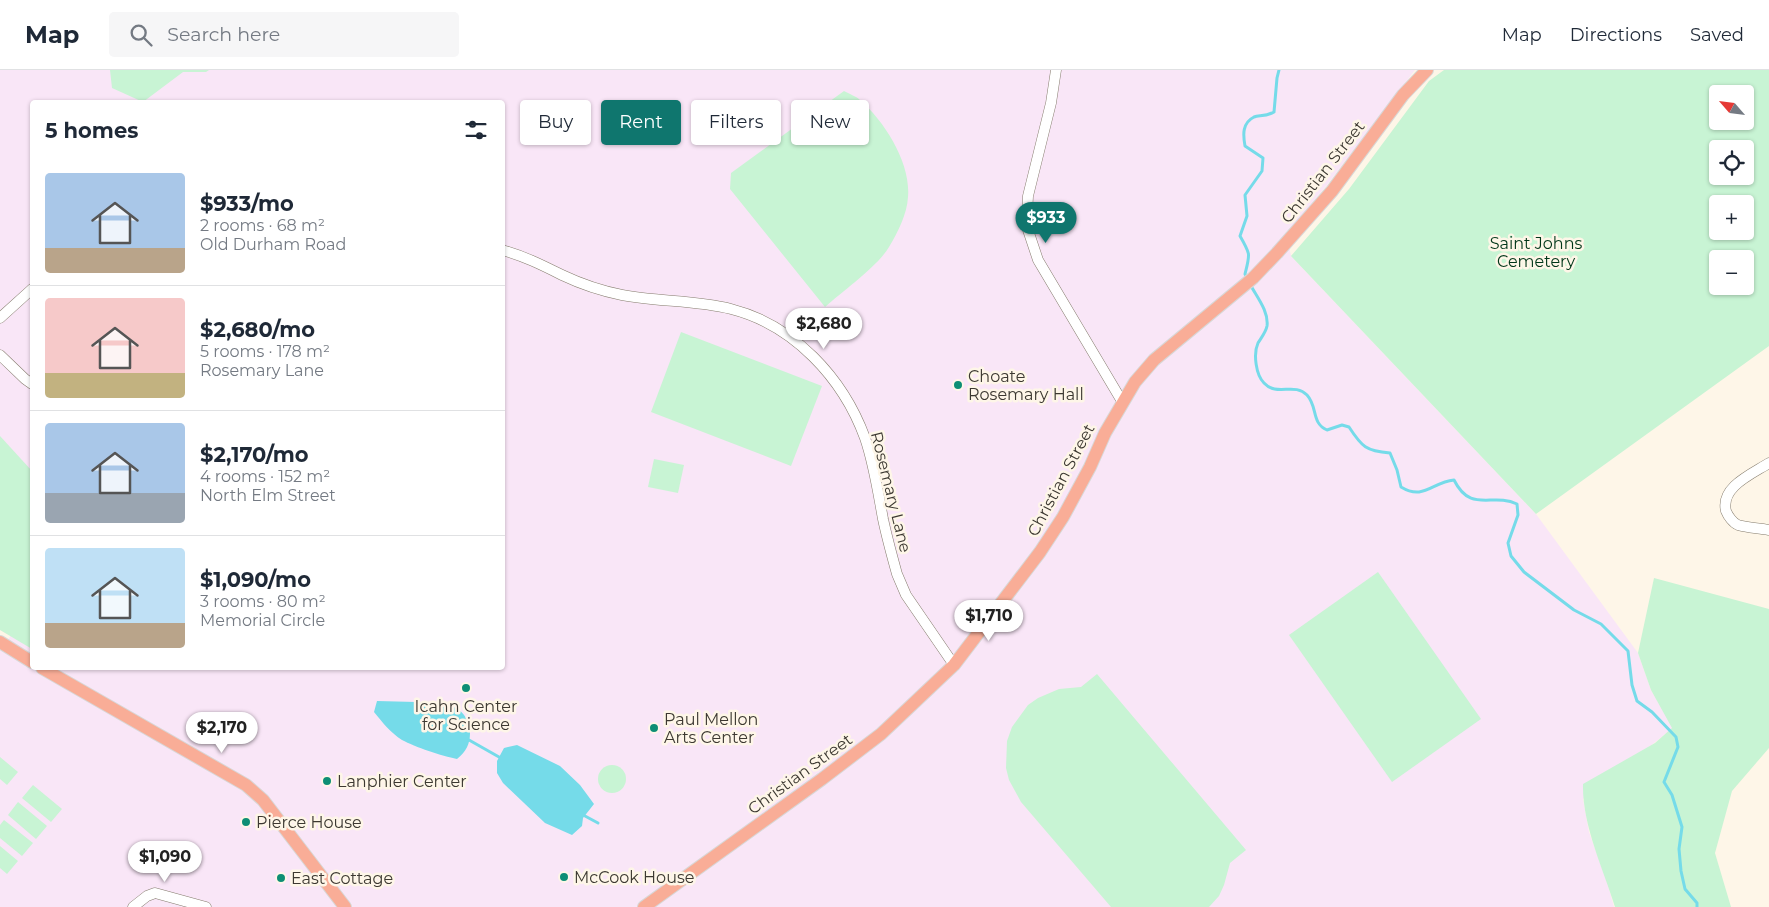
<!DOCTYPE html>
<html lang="en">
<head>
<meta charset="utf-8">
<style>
	:root { --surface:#fff; --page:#f6f6f7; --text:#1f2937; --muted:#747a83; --line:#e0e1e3; --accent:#0f766e }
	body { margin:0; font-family:Montserrat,sans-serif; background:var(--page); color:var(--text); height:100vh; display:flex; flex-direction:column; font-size:19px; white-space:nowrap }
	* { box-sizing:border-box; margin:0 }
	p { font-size:16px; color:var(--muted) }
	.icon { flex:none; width:28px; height:28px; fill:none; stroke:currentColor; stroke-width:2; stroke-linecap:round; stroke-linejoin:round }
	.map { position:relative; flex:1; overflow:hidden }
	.side { position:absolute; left:30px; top:30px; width:475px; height:570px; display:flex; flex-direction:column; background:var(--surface); border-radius:5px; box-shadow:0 1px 4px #0004 }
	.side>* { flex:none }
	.hud { position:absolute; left:520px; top:30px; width:475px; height:45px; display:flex; gap:10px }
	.needle { width:32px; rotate:298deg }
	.buttons { position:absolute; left:1709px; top:15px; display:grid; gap:10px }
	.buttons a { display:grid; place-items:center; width:45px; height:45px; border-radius:5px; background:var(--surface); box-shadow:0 1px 4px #0004; font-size:25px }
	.price { position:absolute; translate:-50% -42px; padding:0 11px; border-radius:18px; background:#fff; color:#222; font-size:16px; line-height:32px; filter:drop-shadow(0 1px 2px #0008) }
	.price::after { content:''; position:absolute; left:50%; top:30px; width:15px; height:11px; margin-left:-8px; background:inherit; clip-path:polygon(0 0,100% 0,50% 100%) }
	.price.on { background:var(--accent); color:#fff }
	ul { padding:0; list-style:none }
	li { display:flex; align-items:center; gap:15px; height:125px; padding:0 15px }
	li+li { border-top:1px solid var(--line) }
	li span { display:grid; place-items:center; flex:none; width:140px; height:100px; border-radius:5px; color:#555 }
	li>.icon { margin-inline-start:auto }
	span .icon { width:60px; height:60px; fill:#fffc; stroke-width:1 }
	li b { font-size:21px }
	h2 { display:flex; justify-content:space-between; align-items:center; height:60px; padding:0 15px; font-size:21px }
	.chip { padding:0 18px; border-radius:5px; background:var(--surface); box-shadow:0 1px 4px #0004; font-size:18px; line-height:45px }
	.chip.on { background:var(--accent); color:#fff }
	header { display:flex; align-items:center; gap:30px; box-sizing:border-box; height:70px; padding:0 25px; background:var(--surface); border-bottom:1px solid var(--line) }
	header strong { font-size:24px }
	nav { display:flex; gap:28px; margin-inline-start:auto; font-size:18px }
	.search { width:350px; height:45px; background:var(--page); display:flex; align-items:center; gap:12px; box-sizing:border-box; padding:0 18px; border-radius:5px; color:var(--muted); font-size:19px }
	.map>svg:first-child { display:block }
</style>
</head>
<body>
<header>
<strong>Map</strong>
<div class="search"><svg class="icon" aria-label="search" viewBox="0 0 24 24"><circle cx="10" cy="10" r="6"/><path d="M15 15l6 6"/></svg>Search here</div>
<nav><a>Map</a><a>Directions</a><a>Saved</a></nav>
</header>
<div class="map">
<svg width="1769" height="837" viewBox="0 0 1769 837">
	<rect width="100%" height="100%" fill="#fef6e8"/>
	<path fill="#f9e6f7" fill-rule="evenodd" d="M 0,0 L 1415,0 L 1327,115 L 1297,151 L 1286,162 L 1291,186 L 1536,444 L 1638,583 L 1651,620 L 1673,658 L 1583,729 L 1589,762 L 1608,815 L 1614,837 L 0,837 L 0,581 L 12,564 L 0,556 ZM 32,32 L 502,32 L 502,598 L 32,598 Z"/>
	<g fill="#c8f4d4" fill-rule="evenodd">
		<path d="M 110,0 L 209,0 L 206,2 L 183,2 L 143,32 L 112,18 Z"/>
		<path d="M 1444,0 L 1769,0 L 1769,276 L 1536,444 L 1291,186 L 1349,119 L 1429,11 ZM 1718,24 L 1745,24 L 1745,51 L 1718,51 ZM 1718,79 L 1745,79 L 1745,106 L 1718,106 ZM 1718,134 L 1745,134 L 1745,161 L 1718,161 ZM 1718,189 L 1745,189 L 1745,216 L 1718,216 Z"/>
		<path d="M 844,21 C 849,24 856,26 860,30 C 885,52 911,93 908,127 C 907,144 898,162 889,177 C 877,197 844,220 825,237 L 730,119 L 731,103 Z"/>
		<path d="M 681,262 L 822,316 L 791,396 L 651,342 Z"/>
		<path d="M 0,366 L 32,401 L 32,579 L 0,560 Z"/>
		<path d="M 654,389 L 684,395 L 678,423 L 648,417 Z"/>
		<path d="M 1378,502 L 1481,649 L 1392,712 L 1289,565 Z"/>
		<path d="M 1654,508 L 1769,539 L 1769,678 L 1732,721 L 1715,783 L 1731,837 L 1615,837 C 1603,798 1582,755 1583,714 L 1655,673 L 1672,658 L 1651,620 L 1638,583 Z"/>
		<path d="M 1097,604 L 1246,780 L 1230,793 L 1224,815 L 1219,826 L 1209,837 L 1111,837 L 1021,732 L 1009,710 L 1006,698 L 1007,671 L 1012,657 L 1028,635 L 1038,628 L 1059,619 L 1081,617 Z"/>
		<path d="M 0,687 L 18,702 L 7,715 L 0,709 Z"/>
		<circle cx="612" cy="709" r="14"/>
		<path d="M 33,715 L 62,739 L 51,752 L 22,728 Z"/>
		<path d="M 18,732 L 47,756 L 36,769 L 8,745 Z"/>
		<path d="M 4,750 L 33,773 L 22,786 L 0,768 L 0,755 Z"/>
		<path d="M 0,776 L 18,791 L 7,804 L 0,798 Z"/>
	</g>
	<g fill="#75dbe9">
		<path d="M 377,631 C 390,631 403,632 416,632 C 439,633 468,631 470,663 C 470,674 466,682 457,689 C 442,686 415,677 402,670 C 391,663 382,652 374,642 Z"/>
		<path d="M 517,675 L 560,696 L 580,715 L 594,734 L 583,748 L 582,756 L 572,765 L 545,753 L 503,713 L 497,703 L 497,691 L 504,678 Z"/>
	</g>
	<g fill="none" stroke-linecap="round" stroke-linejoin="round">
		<g stroke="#75dbe9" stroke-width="3">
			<path d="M 1247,208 L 1245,204 C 1250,184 1251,185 1240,166 L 1247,146 L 1245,125 L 1262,101 L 1263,88 L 1245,76 C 1243,65 1242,53 1254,47 C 1259,45 1265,47 1274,42 L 1277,8 L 1279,0"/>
			<path d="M 1250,214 C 1256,226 1269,241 1267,256 C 1266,262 1261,268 1258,273 C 1253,284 1256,305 1264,313 C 1277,327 1294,312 1307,325 C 1318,337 1311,353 1327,360 L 1342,355 L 1349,357 C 1362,377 1366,381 1390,383 L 1397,400 L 1401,417 C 1424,431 1432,412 1454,410 C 1471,444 1492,422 1517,434 L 1518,445 L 1508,473 L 1511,486 L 1524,502 L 1574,540 L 1601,554 L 1628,581 L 1632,615 L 1637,631 L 1652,642 L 1676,667 L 1678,677 L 1664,712 L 1672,725 L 1682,757 L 1679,779 L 1681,801 L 1685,819 L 1697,833 L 1697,837"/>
			<path d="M 469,670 L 499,687"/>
			<path d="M 585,746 L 598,753"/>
		</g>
		<defs>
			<g id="minor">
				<path d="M 1056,0 L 1051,33 L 1028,126 L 1027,145 L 1028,160 L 1038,190 L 1123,333"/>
				<path d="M 502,180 C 524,186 542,195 562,205 C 581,214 602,221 622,225 C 658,232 696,230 731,239 C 794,255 843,308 865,368 C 874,394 878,422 883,449 C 887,468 892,486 897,504 L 906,525 L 954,595"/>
				<path d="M 0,248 L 32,219"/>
				<path d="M 0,285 L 25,309 L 32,314"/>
				<path d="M 1769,393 C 1752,404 1720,417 1726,441 C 1728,446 1733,453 1738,455 C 1748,458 1759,458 1769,460"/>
				<path d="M 133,837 L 147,826 L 155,823 L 206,837"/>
			</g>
			<g id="major">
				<path d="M 0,572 L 32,592"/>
				<path d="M 42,598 L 246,715 L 263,730 L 345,837"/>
				<path d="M 644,837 L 822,709 L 881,664 L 954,595 L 1040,482 L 1063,447 L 1090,397 L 1105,363 L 1135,312 L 1154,290 L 1253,208 L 1277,183 L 1332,121 L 1403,25 L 1427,0"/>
			</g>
		</defs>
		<use href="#minor" stroke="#857c6d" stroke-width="11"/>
		<use href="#major" stroke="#d8d7d6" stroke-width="14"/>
		<use href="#minor" stroke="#fff" stroke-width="10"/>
		<use href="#major" stroke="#f9ad97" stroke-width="12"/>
	</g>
	<g fill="#0d8e75" stroke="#fef6e8" stroke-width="2">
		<circle cx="958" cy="315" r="5"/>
		<circle cx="466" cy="618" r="5"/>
		<circle cx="654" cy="658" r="5"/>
		<circle cx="327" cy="711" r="5"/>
		<circle cx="246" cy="752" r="5"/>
		<circle cx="564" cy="807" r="5"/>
		<circle cx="281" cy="808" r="5"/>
	</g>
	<g text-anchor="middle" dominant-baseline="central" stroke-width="5" stroke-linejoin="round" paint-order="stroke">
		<g font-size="16" fill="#3c3831" stroke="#fef6e8">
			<text transform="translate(1323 102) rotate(-52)">Christian Street</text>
			<text transform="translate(1061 410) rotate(-62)">Christian Street</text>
			<text transform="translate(891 422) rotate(76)">Rosemary Lane</text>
			<text transform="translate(800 704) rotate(-36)">Christian Street</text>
		</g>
		<g font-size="16" fill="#003618" stroke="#fef6e8">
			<text x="1536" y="173">Saint Johns<tspan x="1536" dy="18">Cemetery</tspan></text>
		</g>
		<g font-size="16" fill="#3c3831" stroke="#fef6e8" text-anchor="start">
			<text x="968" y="306">Choate<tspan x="968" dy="18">Rosemary Hall</tspan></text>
			<text x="466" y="636" text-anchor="middle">Icahn Center<tspan x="466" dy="18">for Science</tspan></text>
			<text x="664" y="649">Paul Mellon<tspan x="664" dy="18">Arts Center</tspan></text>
			<text x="337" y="711">Lanphier Center</text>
			<text x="256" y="752">Pierce House</text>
			<text x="574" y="807">McCook House</text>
			<text x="291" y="808">East Cottage</text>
		</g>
	</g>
</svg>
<div class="buttons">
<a><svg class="needle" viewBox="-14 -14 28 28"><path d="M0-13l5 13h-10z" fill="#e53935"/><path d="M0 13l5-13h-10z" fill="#747a83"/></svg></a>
<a><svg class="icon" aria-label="locate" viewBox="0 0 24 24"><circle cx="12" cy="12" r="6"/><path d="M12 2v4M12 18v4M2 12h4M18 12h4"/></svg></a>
<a>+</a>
<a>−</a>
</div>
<b class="price on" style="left:1046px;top:174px">$933</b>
<b class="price" style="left:824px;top:280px">$2,680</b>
<b class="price" style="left:989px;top:572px">$1,710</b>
<b class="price" style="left:222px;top:684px">$2,170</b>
<b class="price" style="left:165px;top:813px">$1,090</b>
<div class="hud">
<a class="chip">Buy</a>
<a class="chip on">Rent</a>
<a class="chip">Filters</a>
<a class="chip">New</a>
</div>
<section class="side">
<h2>5 homes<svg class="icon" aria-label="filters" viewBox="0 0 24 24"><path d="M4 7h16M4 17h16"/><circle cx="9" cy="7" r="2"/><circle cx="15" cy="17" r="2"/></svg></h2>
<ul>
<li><span style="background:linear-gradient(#a9c7e8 75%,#b9a48a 0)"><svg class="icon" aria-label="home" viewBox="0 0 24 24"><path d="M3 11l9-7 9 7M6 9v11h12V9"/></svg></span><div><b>$933/mo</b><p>2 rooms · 68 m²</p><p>Old Durham Road</p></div></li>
<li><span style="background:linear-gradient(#f6c9c9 75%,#c2b280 0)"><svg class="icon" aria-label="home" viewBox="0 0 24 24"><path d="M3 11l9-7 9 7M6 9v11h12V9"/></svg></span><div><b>$2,680/mo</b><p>5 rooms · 178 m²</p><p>Rosemary Lane</p></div></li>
<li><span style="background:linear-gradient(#a9c7e8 70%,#9aa5b1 0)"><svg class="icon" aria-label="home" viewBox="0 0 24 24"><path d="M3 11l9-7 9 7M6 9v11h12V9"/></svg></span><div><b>$2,170/mo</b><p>4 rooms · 152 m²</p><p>North Elm Street</p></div></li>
<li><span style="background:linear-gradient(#bfe0f5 75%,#b9a48a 0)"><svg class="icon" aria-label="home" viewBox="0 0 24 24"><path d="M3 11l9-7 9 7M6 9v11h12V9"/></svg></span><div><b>$1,090/mo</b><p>3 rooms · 80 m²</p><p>Memorial Circle</p></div></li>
</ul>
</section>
</div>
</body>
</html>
